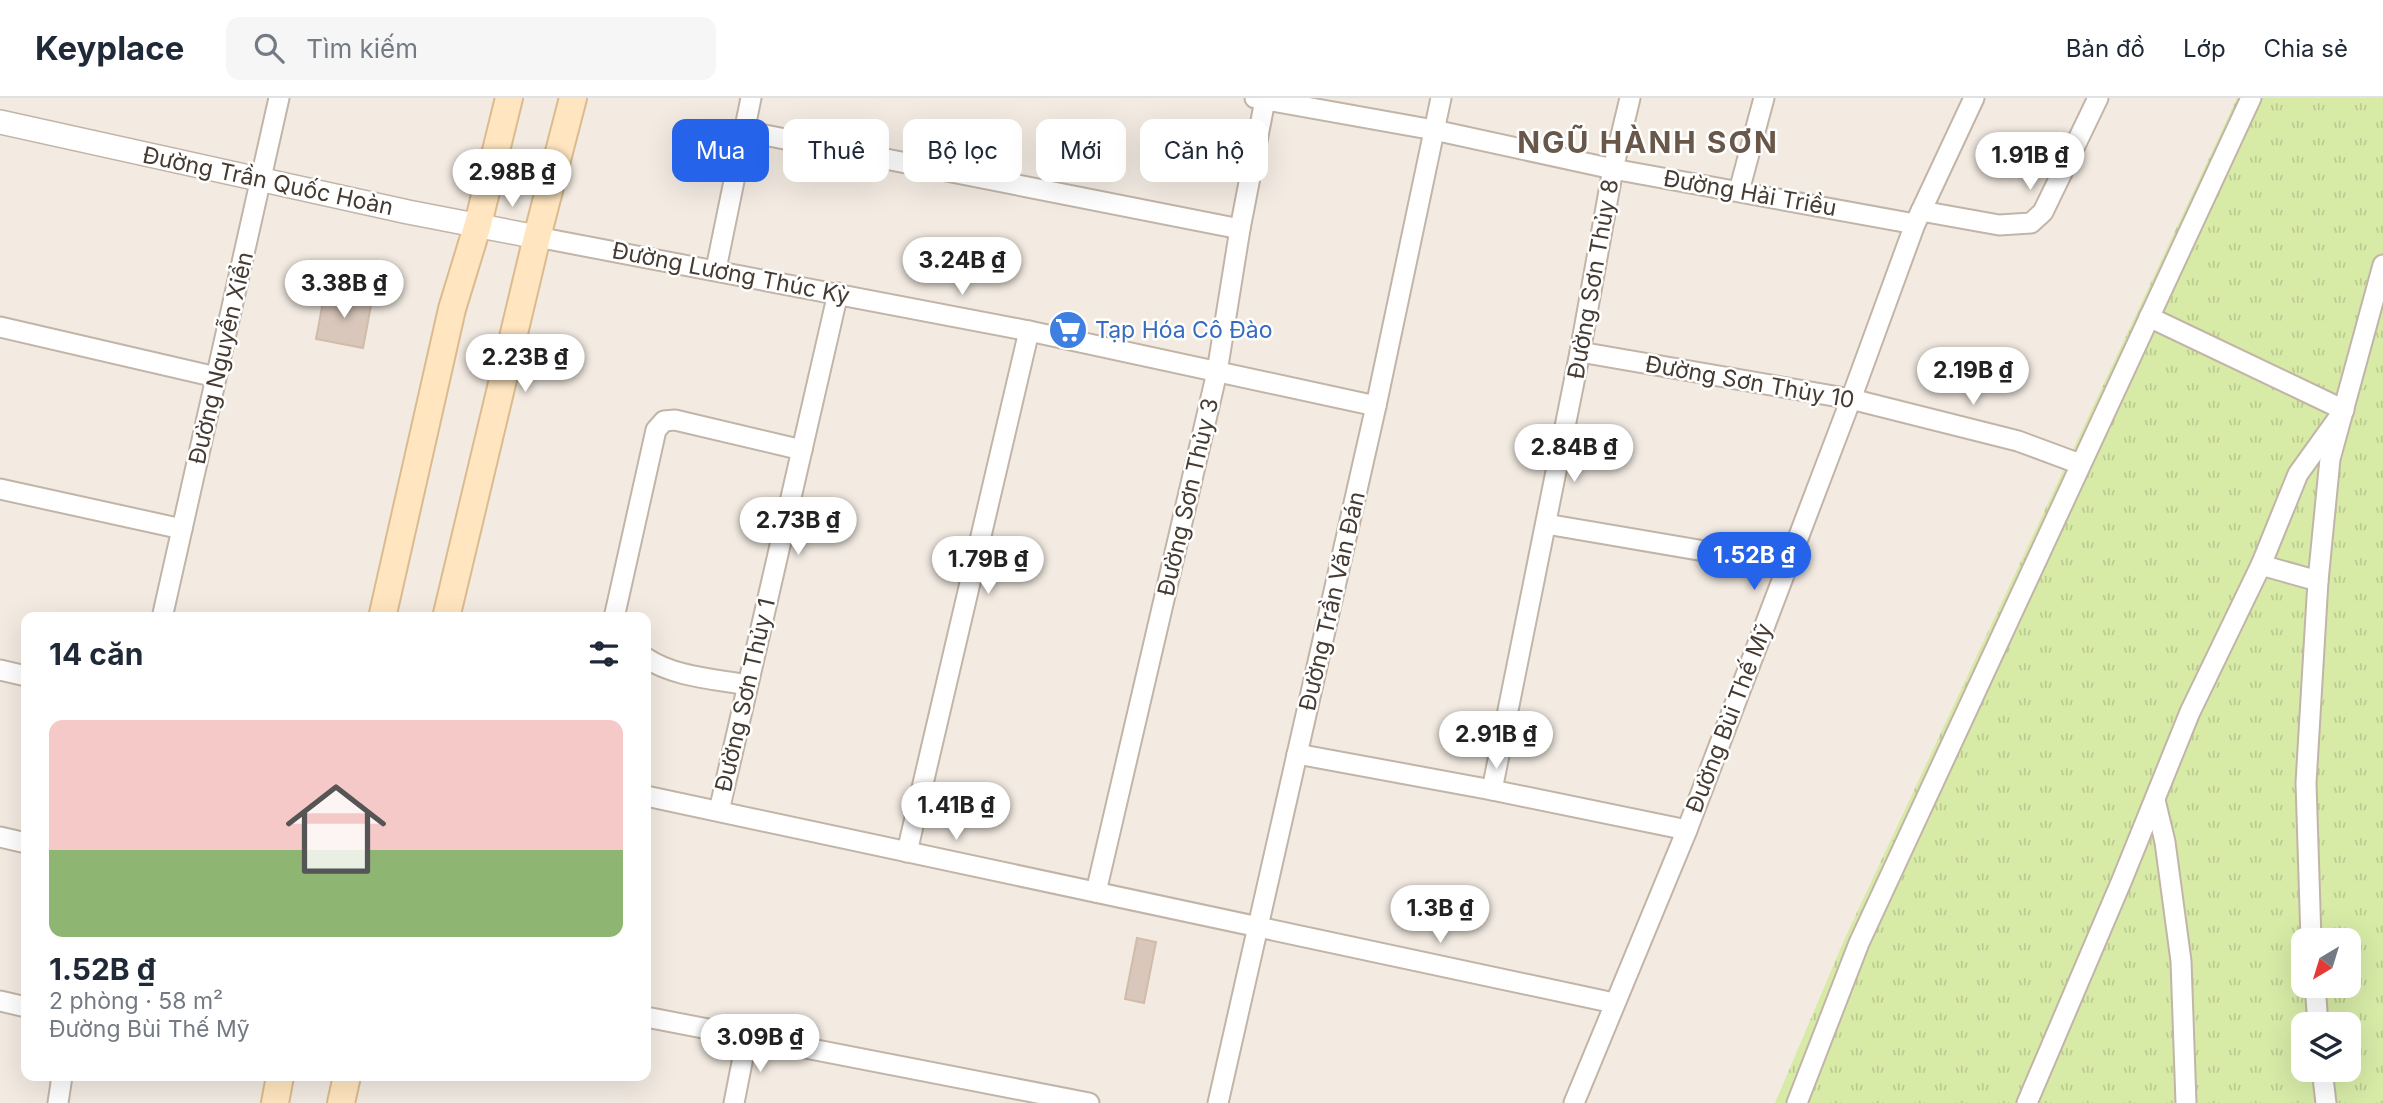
<!DOCTYPE html>
<html lang="vi">
<head>
<meta charset="utf-8">
<style>
	:root { --surface:#fff; --page:#f6f6f7; --text:#1f2937; --muted:#747a83; --line:#e0e1e3; --accent:#2563eb }
	body { margin:0; font-family:Inter,sans-serif; background:var(--page); color:var(--text); height:100vh; display:flex; flex-direction:column; font-size:26px; white-space:nowrap }
	* { box-sizing:border-box; margin:0 }
	p { font-size:23px; color:var(--muted) }
	.icon { flex:none; width:38px; height:38px; fill:none; stroke:currentColor; stroke-width:2; stroke-linecap:round; stroke-linejoin:round }
	.map { position:relative; flex:1; overflow:hidden }
	.panel { position:absolute; left:21px; top:514px; width:630px; height:469px; display:flex; flex-direction:column; background:var(--surface); border-radius:14px; box-shadow:0 7px 28px #0002 }
	.panel>* { flex:none }
	.hud { position:absolute; left:672px; top:21px; width:665px; height:63px; display:flex; gap:14px }
	.needle { width:46px; rotate:218deg }
	.buttons { position:absolute; left:2291px; top:830px; display:grid; gap:14px }
	.buttons a { display:grid; place-items:center; width:70px; height:70px; border-radius:14px; background:var(--surface); box-shadow:0 7px 28px #0002; font-size:35px }
	.price { position:absolute; translate:-50% -60px; padding:0 16px; border-radius:24px; background:#fff; color:#222; font-size:23px; line-height:46px; filter:drop-shadow(0 2px 4px #0008) }
	.price::after { content:''; position:absolute; left:50%; top:42px; width:21px; height:16px; margin-left:-10px; background:inherit; clip-path:polygon(0 0,100% 0,50% 100%) }
	.price.on { background:var(--accent); color:#fff }
	ul { padding:0; list-style:none }
	li { display:grid; align-content:center; gap:14px; height:371px; padding:0 28px }
	li+li { border-top:2px solid var(--line) }
	li span { display:grid; place-items:center; height:217px; border-radius:14px; color:#555 }
	li>.icon { margin-inline-start:auto }
	span .icon { width:126px; height:126px; fill:#fffc; stroke-width:1 }
	li b { font-size:30px }
	h2 { display:flex; justify-content:space-between; align-items:center; height:84px; padding:0 28px; font-size:30px }
	.tag { padding:0 24px; border-radius:14px; background:var(--surface); box-shadow:0 7px 28px #0002; font-size:24px; line-height:63px }
	.tag.on { background:var(--accent); color:#fff }
	header { display:flex; align-items:center; gap:42px; box-sizing:border-box; height:98px; padding:0 35px; background:var(--surface); border-bottom:2px solid var(--line) }
	header strong { font-size:33px }
	nav { display:flex; gap:38px; margin-inline-start:auto; font-size:24px }
	.search { width:490px; height:63px; background:var(--page); display:flex; align-items:center; gap:18px; box-sizing:border-box; padding:0 24px; border-radius:14px; color:var(--muted); font-size:26px }
	.map>svg:first-child { display:block }
</style>
</head>
<body>
<header>
<strong>Keyplace</strong>
<div class="search"><svg class="icon" aria-label="search" viewBox="0 0 24 24"><circle cx="10" cy="10" r="6"/><path d="M15 15l6 6"/></svg>Tìm kiếm</div>
<nav><a>Bản đồ</a><a>Lớp</a><a>Chia sẻ</a></nav>
</header>
<div class="map">
<svg width="2383" height="1005" viewBox="0 0 2383 1005">
	<defs>
		<pattern id="grass-tufts" width="24" height="20" patternUnits="userSpaceOnUse" patternTransform="scale(1.75)"><rect width="24" height="20" fill="#d7eba7"/><path d="M3 7l-1-3M5 7V3M7 7l1-3M15 17l-1-3M17 17v-4M19 17l1-3" fill="none" stroke="#baca90"/></pattern>
	</defs>
	<rect width="100%" height="100%" fill="#f3ebe2"/>
	<path fill="url(#grass-tufts)" fill-rule="evenodd" d="M 2237,0 L 2383,0 L 2383,1005 L 1775,1005 L 1845,840 ZM 2303,842 L 2348,842 L 2348,887 L 2303,887 ZM 2303,926 L 2348,926 L 2348,971 L 2303,971 Z"/>
	<g fill="#d8c7ba" stroke="#d1bba9" stroke-width="2">
		<path d="M 325,193 L 372,202 L 363,250 L 316,241 Z"/>
		<path d="M 1137,840 L 1156,844 L 1144,905 L 1125,901 Z"/>
	</g>
	<g fill="none" stroke-linecap="round" stroke-linejoin="round">
		<defs>
			<g id="minor">
				<path d="M 1255,0 L 1434,32 L 1613,71 L 1915,126"/>
				<path d="M 744,33 L 1240,131"/>
				<path d="M 1739,93 L 1764,0"/>
				<path d="M 1921,113 L 1999,127 L 2031,125 L 2043,114 L 2098,0"/>
				<path d="M 537,139 L 1029,233 L 1376,308"/>
				<path d="M 716,171 L 751,0"/>
				<path d="M 2149,219 L 2344,312 L 2298,376 L 2261,467 L 2318,483"/>
				<path d="M 0,229 L 216,279"/>
				<path d="M 1580,254 L 1851,301 L 2018,343 L 2080,366"/>
				<path d="M 0,391 L 182,431"/>
				<path d="M 1546,426 L 1786,467"/>
				<path d="M 162,520 L 279,0"/>
				<path d="M 614,520 L 656,332 L 664,323 L 675,322 L 802,352"/>
				<path d="M 646,560 C 674,579 715,581 747,587"/>
				<path d="M 0,572 L 26,578"/>
				<path d="M 1297,656 L 1492,692 L 1687,732"/>
				<path d="M 1492,692 L 1580,254 L 1613,71 L 1630,0"/>
				<path d="M 646,698 L 1614,905"/>
				<path d="M 2155,702 L 2165,744 L 2181,863 L 2186,1005"/>
				<path d="M 719,713 L 838,195"/>
				<path d="M 0,739 L 26,745"/>
				<path d="M 907,754 L 1029,233"/>
				<path d="M 1096,794 L 1217,274 L 1240,131 L 1265,2"/>
				<path d="M 2311,842 L 2306,685 L 2318,483 L 2330,361 L 2383,167"/>
				<path d="M 2315,887 L 2318,926"/>
				<path d="M 0,903 L 26,909"/>
				<path d="M 646,919 L 1089,1005"/>
				<path d="M 2322,971 L 2326,1005"/>
				<path d="M 58,1005 L 62,978"/>
				<path d="M 734,1005 L 747,939"/>
				<path d="M 1218,1005 L 1376,308 L 1441,0"/>
				<path d="M 1574,1005 L 1687,732 L 1851,301 L 1915,126 L 1974,0"/>
				<path d="M 1797,1005 L 1859,845 L 2251,0"/>
				<path d="M 2027,1005 L 2122,782 L 2190,614 L 2261,467"/>
			</g>
			<path id="tertiary" d="M 0,24 L 408,114 L 537,139"/>
			<g id="secondary">
				<path d="M 382,520 L 452,211 L 478,126 L 509,0"/>
				<path d="M 446,520 L 537,139 L 573,0"/>
				<path d="M 275,1005 L 280,978"/>
				<path d="M 341,1005 L 347,978"/>
			</g>
		</defs>
		<use href="#minor" stroke="#c2b4a7" stroke-width="23"/>
		<use href="#tertiary" stroke="#c2b4a7" stroke-width="26"/>
		<use href="#secondary" stroke="#dabb8f" stroke-width="30"/>
		<use href="#minor" stroke="#fff" stroke-width="19"/>
		<use href="#tertiary" stroke="#fff" stroke-width="23"/>
		<use href="#secondary" stroke="#ffe6c0" stroke-width="26"/>
	</g>
	<defs>
		<symbol id="supermarket-disc" viewBox="-11 -11 22 22"><circle r="9.5" fill="#3f7fe0" stroke="#fff"/><path d="M-6-5.5h2.5l.6 2H6L4.5 2H-2.5L-4.4-4H-6ZM-1.5 3.2a1.3 1.3 0 1 0 .1 0ZM3 3.2a1.3 1.3 0 1 0 .1 0Z" fill="#fff"/></symbol>
	</defs>
	<g fill-rule="evenodd">
		<use href="#supermarket-disc" x="1046" y="210" width="44" height="44"/>
	</g>
	<g text-anchor="middle" dominant-baseline="central" stroke-width="5" stroke-linejoin="round" paint-order="stroke">
		<g font-size="23" fill="#453b32" stroke="#fff">
			<text transform="translate(268 83) rotate(12)">Đường Trần Quốc Hoàn</text>
			<text transform="translate(1750 95) rotate(10)">Đường Hải Triều</text>
			<text transform="translate(731 175) rotate(11)">Đường Lương Thúc Kỳ</text>
			<text transform="translate(1593 181) rotate(-80)">Đường Sơn Thủy 8</text>
			<text transform="translate(221 260) rotate(-77)">Đường Nguyễn Xiển</text>
			<text transform="translate(1750 284) rotate(10)">Đường Sơn Thủy 10</text>
			<text transform="translate(1188 399) rotate(-77)">Đường Sơn Thủy 3</text>
			<text transform="translate(1332 503) rotate(-77)">Đường Trần Văn Đán</text>
			<text transform="translate(745 597) rotate(-77)">Đường Sơn Thủy 1</text>
			<text transform="translate(1729 620) rotate(-69)">Đường Bùi Thế Mỹ</text>
		</g>
		<g font-size="23" fill="#366cbe" stroke="#fff" text-anchor="start">
			<text x="1095" y="232">Tạp Hóa Cô Đào</text>
		</g>
		<g font-size="30" font-weight="bold" letter-spacing="2" fill="#695749" stroke="#fff">
			<text x="1648" y="44">NGŨ HÀNH SƠN</text>
		</g>
	</g>
</svg>
<div class="buttons">
<a><svg class="needle" viewBox="-14 -14 28 28"><path d="M0-13l5 13h-10z" fill="#e53935"/><path d="M0 13l5-13h-10z" fill="#747a83"/></svg></a>
<a><svg class="icon" aria-label="layers" viewBox="0 0 24 24"><path d="M12 4l9 5-9 5-9-5zM3 14l9 5 9-5"/></svg></a>
</div>
<b class="price" style="left:2030px;top:94px">1.91B ₫</b>
<b class="price" style="left:512px;top:111px">2.98B ₫</b>
<b class="price" style="left:962px;top:199px">3.24B ₫</b>
<b class="price" style="left:344px;top:222px">3.38B ₫</b>
<b class="price" style="left:525px;top:296px">2.23B ₫</b>
<b class="price" style="left:1973px;top:309px">2.19B ₫</b>
<b class="price" style="left:1574px;top:386px">2.84B ₫</b>
<b class="price" style="left:798px;top:459px">2.73B ₫</b>
<b class="price on" style="left:1754px;top:494px">1.52B ₫</b>
<b class="price" style="left:988px;top:498px">1.79B ₫</b>
<b class="price" style="left:1496px;top:673px">2.91B ₫</b>
<b class="price" style="left:956px;top:744px">1.41B ₫</b>
<b class="price" style="left:1440px;top:847px">1.3B ₫</b>
<b class="price" style="left:760px;top:976px">3.09B ₫</b>
<div class="hud">
<a class="tag on">Mua</a>
<a class="tag">Thuê</a>
<a class="tag">Bộ lọc</a>
<a class="tag">Mới</a>
<a class="tag">Căn hộ</a>
</div>
<section class="panel">
<h2>14 căn<svg class="icon" aria-label="filters" viewBox="0 0 24 24"><path d="M4 7h16M4 17h16"/><circle cx="9" cy="7" r="2"/><circle cx="15" cy="17" r="2"/></svg></h2>
<ul>
<li><span style="background:linear-gradient(#f6c9c9 60%,#8fb573 0)"><svg class="icon" aria-label="home" viewBox="0 0 24 24"><path d="M3 11l9-7 9 7M6 9v11h12V9"/></svg></span><div><b>1.52B ₫</b><p>2 phòng · 58 m²</p><p>Đường Bùi Thế Mỹ</p></div></li>
</ul>
</section>
</div>
</body>
</html>
